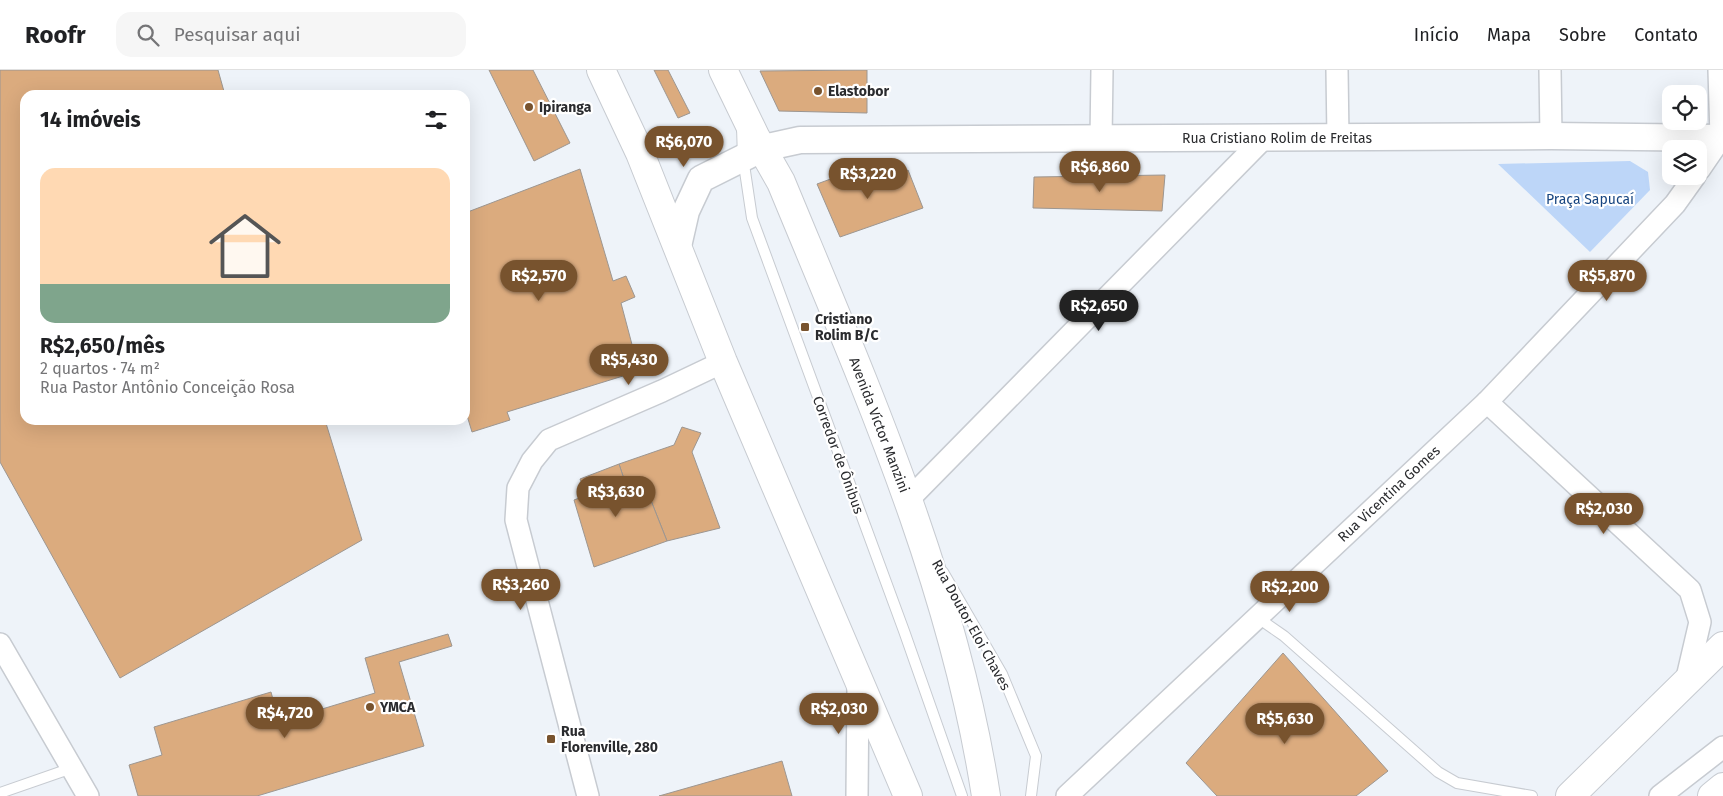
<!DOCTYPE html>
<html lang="pt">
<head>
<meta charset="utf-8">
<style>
	:root { --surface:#fff; --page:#f6f6f6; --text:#202124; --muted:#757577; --line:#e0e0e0; --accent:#78532e }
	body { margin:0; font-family:"Fira Sans",sans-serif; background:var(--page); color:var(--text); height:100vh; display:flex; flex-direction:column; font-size:19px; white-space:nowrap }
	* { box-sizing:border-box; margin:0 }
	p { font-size:16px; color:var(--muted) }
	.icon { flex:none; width:28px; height:28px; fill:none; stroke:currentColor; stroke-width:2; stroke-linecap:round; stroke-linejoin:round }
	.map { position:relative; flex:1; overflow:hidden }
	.drawer { position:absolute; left:20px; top:20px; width:450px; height:335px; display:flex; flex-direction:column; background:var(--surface); border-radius:15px; box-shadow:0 5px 20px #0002 }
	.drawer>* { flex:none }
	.tools { position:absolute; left:1662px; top:15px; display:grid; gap:10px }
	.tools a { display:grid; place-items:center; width:45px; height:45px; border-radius:10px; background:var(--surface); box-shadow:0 5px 20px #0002; font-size:25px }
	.price { position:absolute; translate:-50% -42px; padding:0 11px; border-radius:18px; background:var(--accent); color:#fff; font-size:16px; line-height:32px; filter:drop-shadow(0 1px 2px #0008) }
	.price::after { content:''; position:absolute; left:50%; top:30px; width:15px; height:11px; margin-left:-8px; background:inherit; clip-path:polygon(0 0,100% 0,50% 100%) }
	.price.active { background:#222; color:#fff }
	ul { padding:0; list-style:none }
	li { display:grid; align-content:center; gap:10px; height:265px; padding:0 20px }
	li+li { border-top:1px solid var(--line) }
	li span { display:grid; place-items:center; height:155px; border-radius:15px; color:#555 }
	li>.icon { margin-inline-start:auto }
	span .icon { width:90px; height:90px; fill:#fffc; stroke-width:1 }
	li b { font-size:21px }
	h2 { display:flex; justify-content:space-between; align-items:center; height:60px; padding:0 20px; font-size:21px }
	header { display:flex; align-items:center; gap:30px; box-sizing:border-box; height:70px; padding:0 25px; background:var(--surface); border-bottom:1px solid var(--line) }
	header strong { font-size:24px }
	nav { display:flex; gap:28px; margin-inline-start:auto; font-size:18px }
	.search { width:350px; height:45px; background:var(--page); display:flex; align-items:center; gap:12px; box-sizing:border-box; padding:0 18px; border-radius:15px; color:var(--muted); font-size:19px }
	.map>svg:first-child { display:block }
</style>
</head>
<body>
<header>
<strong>Roofr</strong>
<div class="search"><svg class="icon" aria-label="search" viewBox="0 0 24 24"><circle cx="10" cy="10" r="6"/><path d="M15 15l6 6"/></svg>Pesquisar aqui</div>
<nav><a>Início</a><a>Mapa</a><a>Sobre</a><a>Contato</a></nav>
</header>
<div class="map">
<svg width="1723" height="726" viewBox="0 0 1723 726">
	<rect width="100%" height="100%" fill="#eef3f9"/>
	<path fill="#bdd6f8" d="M 1630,91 L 1648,102 L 1650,120 L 1590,182 L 1498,94 Z"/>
	<g fill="#dbab7e" stroke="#9c9691">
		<path d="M 0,0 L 218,0 L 225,25 L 25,25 L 25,350 L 325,350 L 362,470 L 120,608 L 0,392 Z"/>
		<path d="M 489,0 L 533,0 L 570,73 L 534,91 Z"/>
		<path d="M 654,0 L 668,0 L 690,43 L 678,48 Z"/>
		<path d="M 867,0 L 867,43 L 779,41 L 760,1 Z"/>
		<path d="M 580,99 L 613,211 L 626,206 L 635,227 L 621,233 L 639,301 L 507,342 L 510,350 L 472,362 L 465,339 L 465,143 Z"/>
		<path d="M 858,99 L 868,117 L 908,100 L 923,138 L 840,167 L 817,114 Z"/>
		<path d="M 1165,105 L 1162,141 L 1033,138 L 1034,107 Z"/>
		<path d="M 682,357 L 701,363 L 692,382 L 720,458 L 667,471 L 648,423 L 631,430 L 619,394 L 674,375 Z"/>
		<path d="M 619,394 L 631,430 L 648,423 L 667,471 L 594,497 L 574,430 L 587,425 L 580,409 Z"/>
		<path d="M 448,564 L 452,576 L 399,592 L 424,676 L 257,726 L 138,726 L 129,695 L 162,685 L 154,657 L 271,622 L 279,652 L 375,623 L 365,588 Z"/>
		<path d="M 1283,583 L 1388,701 L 1356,726 L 1217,726 L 1186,693 Z"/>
		<path d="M 782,691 L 792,726 L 659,726 Z"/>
	</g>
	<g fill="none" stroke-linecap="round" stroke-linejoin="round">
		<defs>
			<g id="service">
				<path d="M 742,57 L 743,88 L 752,148 L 904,561 L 962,726"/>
				<path d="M 943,502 L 1002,604 L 1036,686 L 1031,726"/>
				<path d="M 1258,548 L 1284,566 L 1438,702 L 1457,713 L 1532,726"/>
				<path d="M 0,723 L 72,698"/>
			</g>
			<g id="minor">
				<path d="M 1337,0 L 1338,68"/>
				<path d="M 1550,0 L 1551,66"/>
				<path d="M 1101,69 L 1102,0"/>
				<path d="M 1699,100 L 1721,68 L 1719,0"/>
				<path d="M 1487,332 L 1690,520 L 1700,552 L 1686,612"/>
				<path d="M 908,430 L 1264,68"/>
				<path d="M 0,574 L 88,726"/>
				<path d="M 588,726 L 516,450 L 518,418 L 532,391 L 549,370 L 662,321 L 723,292"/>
				<path d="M 857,726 L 858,616"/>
				<path d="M 1067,726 L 1487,332 L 1675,134 L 1695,106"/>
				<path d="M 1660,726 L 1723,677"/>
			</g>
			<path id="tertiary" d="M 678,176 L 686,141 L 701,109 L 763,78 L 800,70 L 1551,66 L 1723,68"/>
			<g id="primary">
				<path d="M 601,0 L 640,83 L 723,292 L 908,726"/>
				<path d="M 723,0 L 756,68 L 781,112 C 863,311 953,511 986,726"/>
			</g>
			<g id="trunk">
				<path d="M 1570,726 L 1723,576"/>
				<path d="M 1712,726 L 1723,717"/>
			</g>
		</defs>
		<use href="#service" stroke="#c7cbd1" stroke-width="12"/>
		<use href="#minor" stroke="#c7cbd1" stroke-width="24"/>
		<use href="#tertiary" stroke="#c7cbd1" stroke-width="29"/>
		<use href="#primary" stroke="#c7cbd1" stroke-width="30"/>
		<use href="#trunk" stroke="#c7cbd1" stroke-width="30"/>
		<use href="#service" stroke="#fff" stroke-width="10"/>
		<use href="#minor" stroke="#fff" stroke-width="21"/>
		<use href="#tertiary" stroke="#fff" stroke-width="26"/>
		<use href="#primary" stroke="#fff" stroke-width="28"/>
		<use href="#trunk" stroke="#fff" stroke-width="28"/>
	</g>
	<g fill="#78532e" stroke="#fff" stroke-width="2">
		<circle cx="818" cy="21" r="5"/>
		<circle cx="529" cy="37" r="5"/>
		<rect x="800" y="252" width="10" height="10" rx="2.5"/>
		<circle cx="370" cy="637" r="5"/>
		<rect x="546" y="664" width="10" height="10" rx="2.5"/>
	</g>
	<g text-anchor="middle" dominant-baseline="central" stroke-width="4.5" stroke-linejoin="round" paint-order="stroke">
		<g font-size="14" font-weight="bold" fill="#2a2b2e" stroke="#fff" text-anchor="start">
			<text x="828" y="21">Elastobor</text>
			<text x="539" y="37">Ipiranga</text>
			<text x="815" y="249">Cristiano<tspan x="815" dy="16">Rolim B/C</tspan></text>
			<text x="380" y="637">YMCA</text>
			<text x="561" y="661">Rua<tspan x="561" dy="16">Florenville, 280</tspan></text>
		</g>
		<g font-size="14" fill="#2a2b2e" stroke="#fff">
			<text x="1277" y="68">Rua Cristiano Rolim de Freitas</text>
			<text transform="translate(879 355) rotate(69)">Avenida Víctor Manzini</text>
			<text transform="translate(838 385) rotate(70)">Corredor de Ônibus</text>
			<text transform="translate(1389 424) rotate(-43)">Rua Vicentina Gomes</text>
			<text transform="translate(971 555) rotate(61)">Rua Doutor Eloi Chaves</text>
		</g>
		<g font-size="14" fill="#174580" stroke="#fff">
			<text x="1590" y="129">Praça Sapucaí</text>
		</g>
	</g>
</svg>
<div class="tools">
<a><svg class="icon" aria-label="locate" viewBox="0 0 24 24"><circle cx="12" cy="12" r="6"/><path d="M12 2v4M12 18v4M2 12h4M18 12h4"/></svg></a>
<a><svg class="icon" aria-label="layers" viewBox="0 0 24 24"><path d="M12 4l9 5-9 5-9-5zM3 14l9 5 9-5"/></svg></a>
</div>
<b class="price" style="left:684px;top:98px">R$6,070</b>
<b class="price" style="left:1100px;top:123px">R$6,860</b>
<b class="price" style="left:868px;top:130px">R$3,220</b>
<b class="price" style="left:539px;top:232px">R$2,570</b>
<b class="price" style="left:1607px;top:232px">R$5,870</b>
<b class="price active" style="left:1099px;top:262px">R$2,650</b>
<b class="price" style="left:629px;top:316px">R$5,430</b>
<b class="price" style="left:616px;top:448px">R$3,630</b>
<b class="price" style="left:1604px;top:465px">R$2,030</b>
<b class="price" style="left:521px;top:541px">R$3,260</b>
<b class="price" style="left:1290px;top:543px">R$2,200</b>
<b class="price" style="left:839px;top:665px">R$2,030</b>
<b class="price" style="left:285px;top:669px">R$4,720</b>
<b class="price" style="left:1285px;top:675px">R$5,630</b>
<section class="drawer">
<h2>14 imóveis<svg class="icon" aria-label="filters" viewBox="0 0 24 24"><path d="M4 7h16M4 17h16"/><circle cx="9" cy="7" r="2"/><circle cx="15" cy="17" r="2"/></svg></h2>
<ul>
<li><span style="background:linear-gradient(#ffd9b3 75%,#7fa58c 0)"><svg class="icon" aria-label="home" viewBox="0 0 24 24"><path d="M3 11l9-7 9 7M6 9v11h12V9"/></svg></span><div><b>R$2,650/mês</b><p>2 quartos · 74 m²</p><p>Rua Pastor Antônio Conceição Rosa</p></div></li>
</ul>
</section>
</div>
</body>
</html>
